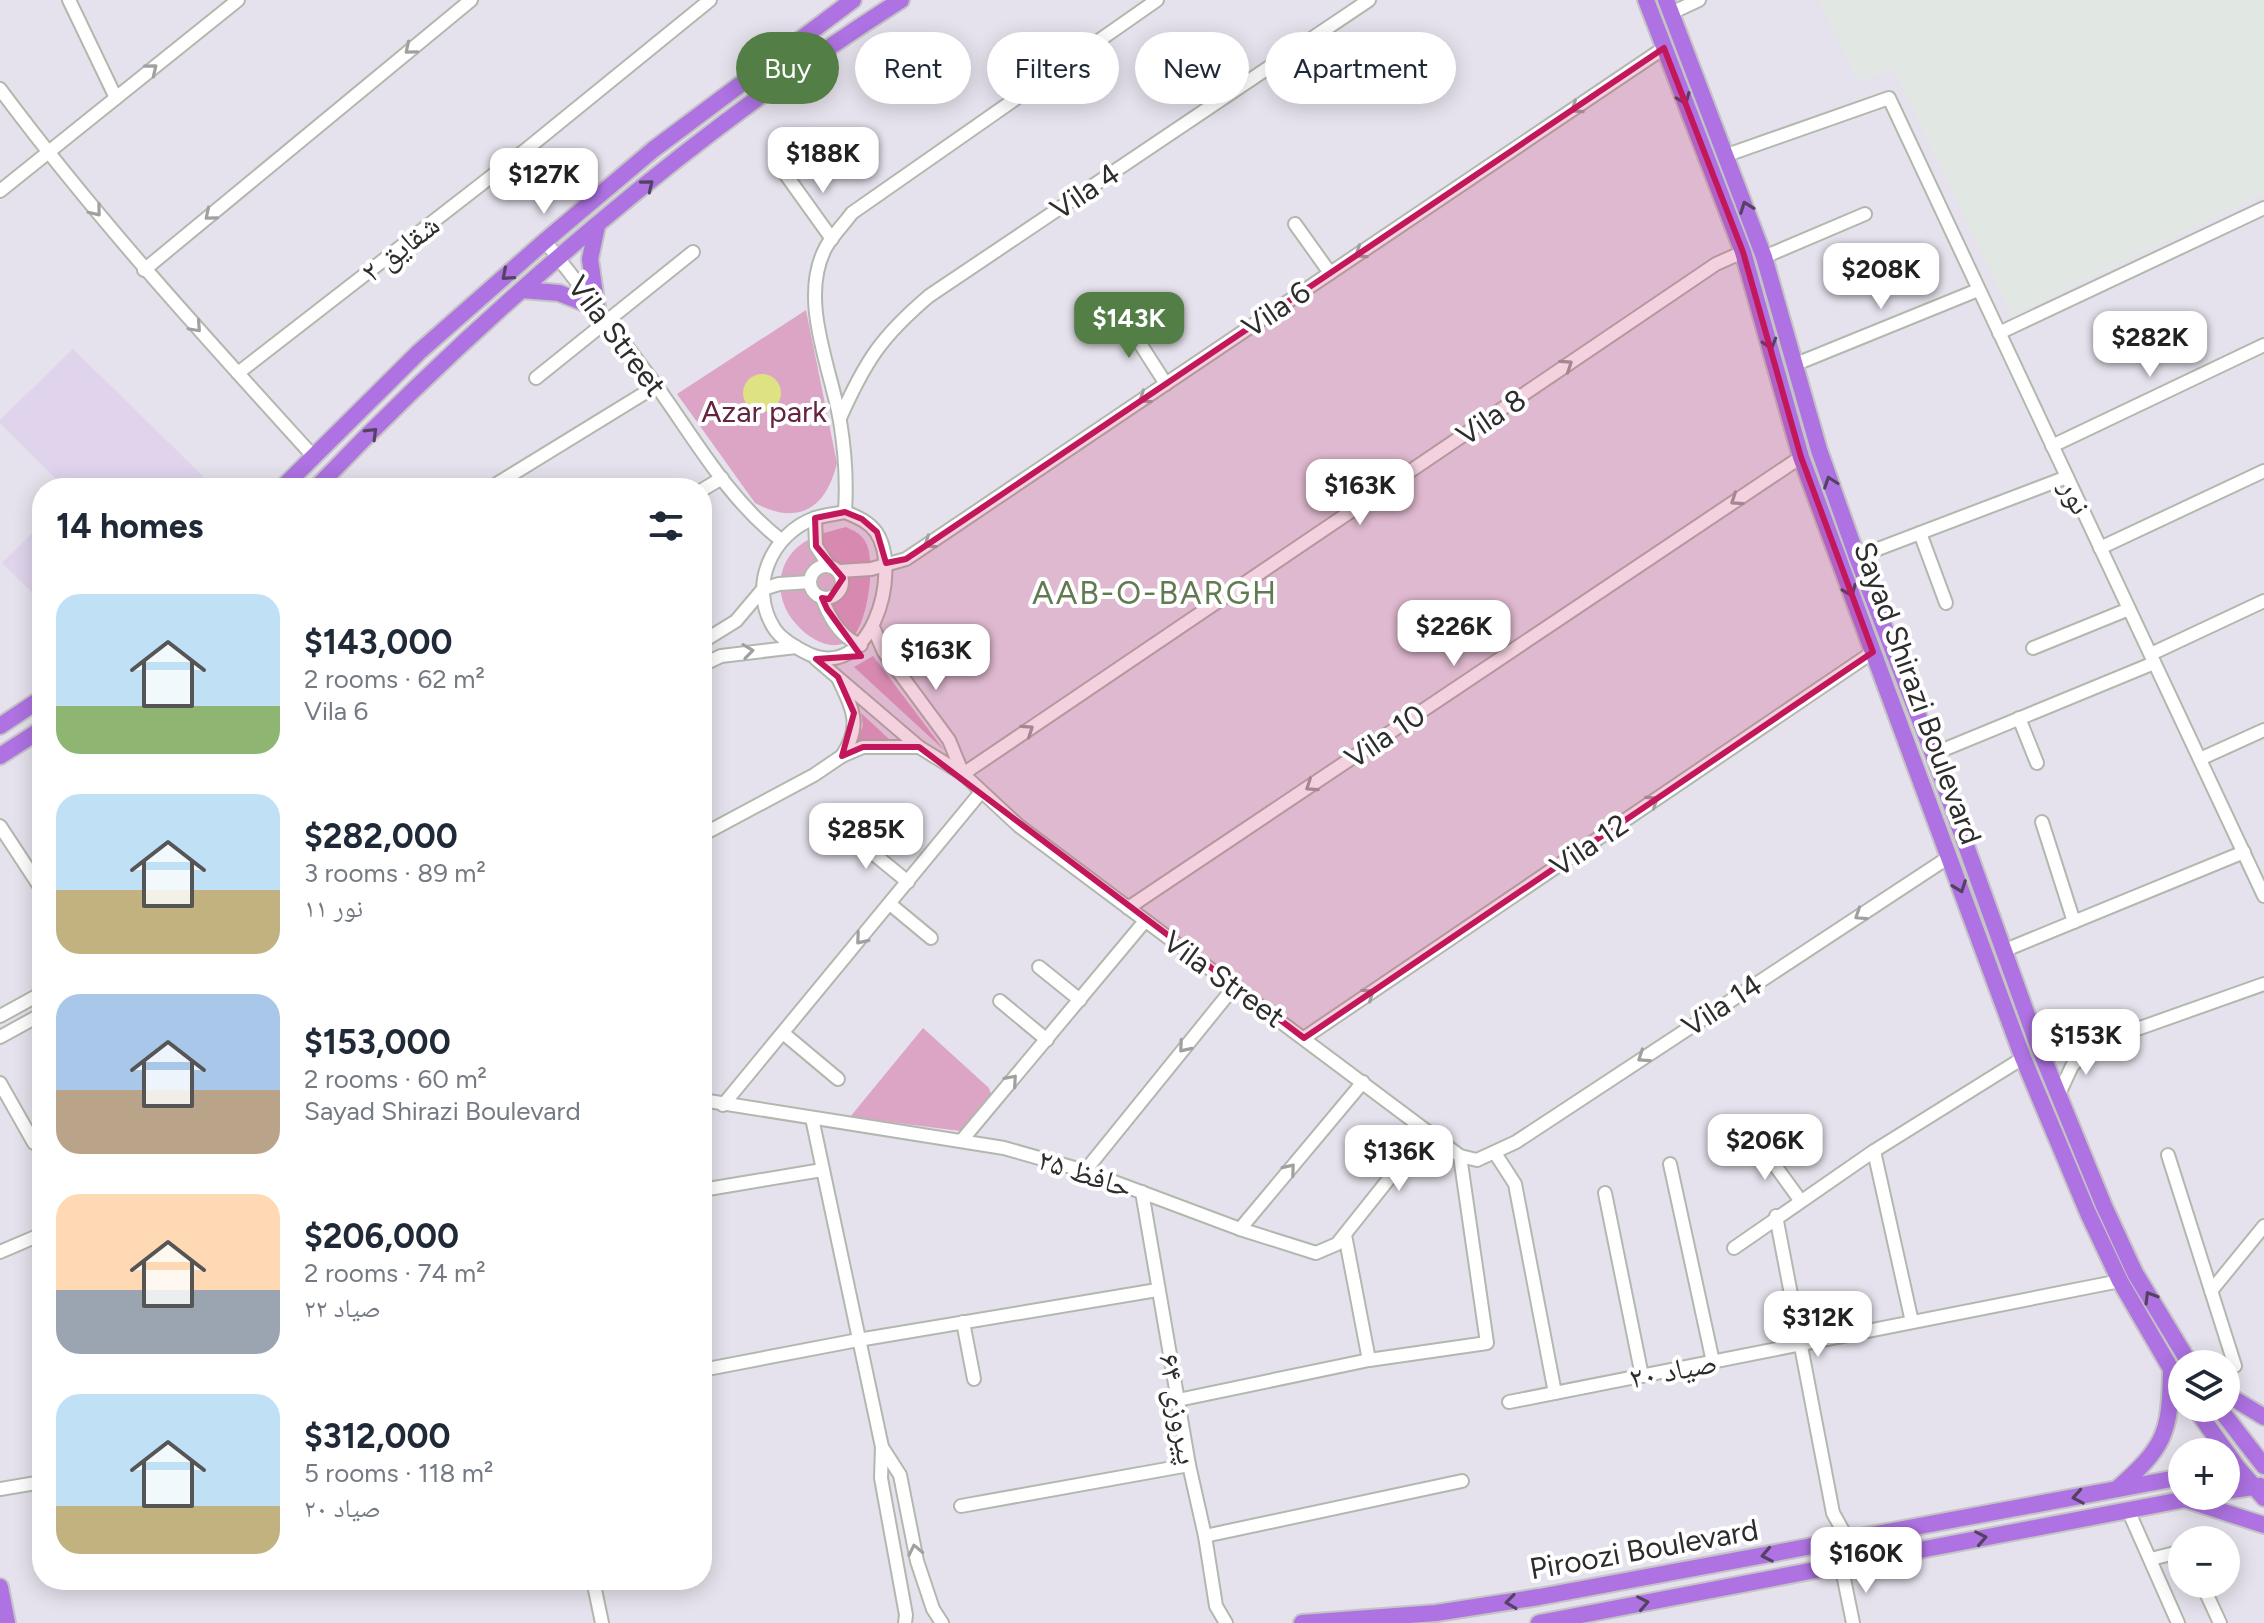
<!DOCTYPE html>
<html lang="en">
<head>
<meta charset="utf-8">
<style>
	:root { --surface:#fff; --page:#f2f2f3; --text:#1f2937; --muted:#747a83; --accent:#537e45 }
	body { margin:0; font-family:Figtree,"Noto Naskh Arabic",sans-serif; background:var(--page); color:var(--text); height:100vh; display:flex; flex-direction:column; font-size:30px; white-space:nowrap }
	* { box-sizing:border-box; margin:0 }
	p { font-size:26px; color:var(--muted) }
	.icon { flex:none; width:44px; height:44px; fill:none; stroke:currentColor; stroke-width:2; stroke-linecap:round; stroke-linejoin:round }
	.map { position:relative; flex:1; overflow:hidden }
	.side { position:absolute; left:32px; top:478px; width:680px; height:1112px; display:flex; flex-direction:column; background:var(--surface); border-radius:32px; box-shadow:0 4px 20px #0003 }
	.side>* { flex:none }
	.hud { position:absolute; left:736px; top:32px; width:760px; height:72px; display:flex; gap:16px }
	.buttons { position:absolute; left:2168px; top:1350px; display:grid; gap:16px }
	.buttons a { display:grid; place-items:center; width:72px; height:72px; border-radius:50%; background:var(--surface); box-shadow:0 4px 20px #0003; font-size:40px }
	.price { position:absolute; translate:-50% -68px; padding:0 18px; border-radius:16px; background:#fff; color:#222; font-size:26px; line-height:52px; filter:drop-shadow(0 2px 4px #0008) }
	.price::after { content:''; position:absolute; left:50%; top:48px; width:24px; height:18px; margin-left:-12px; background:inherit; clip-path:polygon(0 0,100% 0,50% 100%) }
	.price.current { background:var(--accent); color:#fff }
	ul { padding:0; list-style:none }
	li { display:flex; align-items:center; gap:24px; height:200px; padding:0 24px }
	li span { display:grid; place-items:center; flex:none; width:224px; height:160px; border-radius:24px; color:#555 }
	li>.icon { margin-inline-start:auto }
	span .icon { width:96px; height:96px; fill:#fffc; stroke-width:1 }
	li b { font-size:34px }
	h2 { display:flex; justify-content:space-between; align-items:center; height:96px; padding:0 24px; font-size:34px }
	.tag { padding:0 28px; border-radius:36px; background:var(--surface); box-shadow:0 4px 20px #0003; font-size:28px; line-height:72px }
	.tag.current { background:var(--accent); color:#fff }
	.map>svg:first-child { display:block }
</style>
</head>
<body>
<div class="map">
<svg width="2264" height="1623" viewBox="0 0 2264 1623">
	<rect width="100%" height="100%" fill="#e6e2ed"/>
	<path fill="#e1e7e2" d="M 1819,0 L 2264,0 L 2264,193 L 2012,316 L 1894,69 L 1858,81 Z"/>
	<g fill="#dfd4ec">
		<path d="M 73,349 L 215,488 L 65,488 L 0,423 L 0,420 Z"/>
		<path d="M 42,523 L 42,602 L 2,563 Z"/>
	</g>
	<g fill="#dda5c5">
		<path d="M 806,310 L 837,463 C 826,509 798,526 755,503 L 677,394 Z"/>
		<path d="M 846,527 C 854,531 860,533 865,541 C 877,560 868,626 850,640 C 833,653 809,639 797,625 C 769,595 777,551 816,536 C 825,532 836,530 846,527 Z"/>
		<path d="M 873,656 L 944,750 L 854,667 Z"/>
		<path d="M 861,713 L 890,740 L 858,740 L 863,725 Z"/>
		<path d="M 923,1028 L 989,1088 L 992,1097 L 960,1131 L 850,1117 Z"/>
	</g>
	<circle fill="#dee282" cx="762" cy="393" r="19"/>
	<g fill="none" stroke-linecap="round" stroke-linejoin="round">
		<defs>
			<g id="minor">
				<path d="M 69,0 L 116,98"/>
				<path d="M 1671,13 L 1699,0"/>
				<path d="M 0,89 C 96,218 205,337 313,456"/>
				<path d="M 1727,155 L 1889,98 L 2264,896"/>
				<path d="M 784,172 L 832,239"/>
				<path d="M 0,191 L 238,0"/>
				<path d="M 1295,224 L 1330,273"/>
				<path d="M 545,241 C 583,290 621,338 658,388 C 696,441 729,500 781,540"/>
				<path d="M 1764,257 L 1865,214"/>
				<path d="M 144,270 L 471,0"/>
				<path d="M 1123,317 L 1166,384"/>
				<path d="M 1999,333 L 2264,208"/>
				<path d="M 1796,364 L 1978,290"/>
				<path d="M 238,373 L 528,148 L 710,0"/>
				<path d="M 536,378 L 693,252"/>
				<path d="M 840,418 C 866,360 881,337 929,296 L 1369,0"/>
				<path d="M 2052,446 L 2264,345"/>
				<path d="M 490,488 L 656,386"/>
				<path d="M 702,490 L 722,478"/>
				<path d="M 845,512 C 847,481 845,451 840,421 C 831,368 798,299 826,247 C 833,235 844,224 852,213 L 1157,0"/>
				<path d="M 845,512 C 857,517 868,521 876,532 C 903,571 870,689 803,651 C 792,645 780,638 774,628 C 748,587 771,534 815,518 C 824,515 836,514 845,512 Z"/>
				<path d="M 815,518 L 816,546 L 829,566"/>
				<path d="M 1920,533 L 1946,603"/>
				<path d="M 2100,548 L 2264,471"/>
				<path d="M 1857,557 L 2067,477"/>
				<circle cx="826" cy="582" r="16"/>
				<path d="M 839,571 L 871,569 L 906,559 L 1664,48"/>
				<path d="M 822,598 C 829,617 841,638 861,645"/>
				<path d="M 873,627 L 884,652 L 949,740 L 963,774"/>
				<path d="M 702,642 L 736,621 L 763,589 L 779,584 L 810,582"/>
				<path d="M 2033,648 L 2129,609"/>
				<path d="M 2151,654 L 2264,601"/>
				<path d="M 816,659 L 919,747 L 963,774 L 1019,826 L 1460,1156 L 1477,1160 L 1516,1142 L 1949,857"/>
				<path d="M 702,665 L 721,656 L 796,647"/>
				<path d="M 839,680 C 853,710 862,725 842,756 L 863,747 L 919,747"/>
				<path d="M 2019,718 L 2037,763"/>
				<path d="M 1933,754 L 2154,663"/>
				<path d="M 2200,759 L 2264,730"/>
				<path d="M 963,774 L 1716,264 L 1743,252"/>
				<path d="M 2042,822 L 2074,922"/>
				<path d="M 0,826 L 42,890"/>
				<path d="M 847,832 L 908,882"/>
				<path d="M 702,835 L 814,775 L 842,756"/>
				<path d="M 890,904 L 931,938"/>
				<path d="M 1128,908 L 1801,457"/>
				<path d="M 2003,951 L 2244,852"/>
				<path d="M 1039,967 L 1080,1000"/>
				<path d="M 1000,1001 L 1047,1040"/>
				<path d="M 0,1016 L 42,993"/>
				<path d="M 783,1033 L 838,1079"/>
				<path d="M 0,1037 L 42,1014"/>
				<path d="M 1304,1038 L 1873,652"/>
				<path d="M 2036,1040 L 2092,1045 L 2264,984"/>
				<path d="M 0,1083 L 34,1143"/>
				<path d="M 2059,1094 L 2072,1066 L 2092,1045"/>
				<path d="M 702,1100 L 1004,1148 L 1085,1171 L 1240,1229 L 1316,1253 L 1337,1244 L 1427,1131"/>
				<path d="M 723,1105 L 981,792"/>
				<path d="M 812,1118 L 882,1447 L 881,1478 L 906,1615 L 905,1623"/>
				<path d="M 962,1140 L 1145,921"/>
				<path d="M 1758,1142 L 1800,1200"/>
				<path d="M 1874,1151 L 1912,1322"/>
				<path d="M 1495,1153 L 1515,1184 L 1555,1393"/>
				<path d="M 2168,1155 L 2235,1366"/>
				<path d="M 1670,1164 L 1713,1362"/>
				<path d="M 1085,1171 L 1234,987"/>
				<path d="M 702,1190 L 822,1170"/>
				<path d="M 1142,1192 L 1189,1465 L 1205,1536 L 1216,1606 L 1226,1623"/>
				<path d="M 1605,1193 L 1642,1376"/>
				<path d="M 1776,1216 L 1833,1513 L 1848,1540"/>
				<path d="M 1240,1229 L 1363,1082"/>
				<path d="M 1345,1235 L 1369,1360"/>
				<path d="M 1734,1248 L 1874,1151 L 2023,1058"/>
				<path d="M 0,1252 L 42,1234"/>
				<path d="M 2211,1291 L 2264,1226"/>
				<path d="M 963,1322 L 974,1379"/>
				<path d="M 702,1370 L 858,1340 L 1157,1290"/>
				<path d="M 1178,1400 L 1369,1360 L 1487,1343 L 1460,1156"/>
				<path d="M 1509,1402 L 2120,1281"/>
				<path d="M 882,1447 L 900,1475 L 917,1561 L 933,1609 L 942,1623"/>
				<path d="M 0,1489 L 42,1482"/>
				<path d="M 961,1506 L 1189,1465"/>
				<path d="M 2128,1510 L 2178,1623"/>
				<path d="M 1205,1536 L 1462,1481"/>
				<path d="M 2151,1559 L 2175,1553 L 2182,1556"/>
				<path d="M 1847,1564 L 1843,1574 L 1853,1623"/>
				<path d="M 593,1580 L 602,1623"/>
				<path d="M 2202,1584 L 2220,1623"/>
			</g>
			<g id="major">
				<path d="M 1646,0 L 1743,252 L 1801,457 L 2023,1058 L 2088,1213 L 2120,1281 L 2182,1388"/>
				<path d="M 1666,0 L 1764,257 L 1819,450 L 1857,557 L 1933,754 L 2036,1040 L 2104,1206 L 2135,1273 L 2190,1364"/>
				<path d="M 522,290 L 559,293 L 597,308 L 590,259 L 597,226"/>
				<path d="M 282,488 L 419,352 L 545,241 L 654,149 L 853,0"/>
				<path d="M 316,488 C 489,308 690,134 901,0"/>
				<path d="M 0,726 L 42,698"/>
				<path d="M 0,756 L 42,729"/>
				<path d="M 2226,1394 L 2264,1417"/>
				<path d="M 2195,1408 L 2237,1467 L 2264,1498"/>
				<path d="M 2219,1408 L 2264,1466"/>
				<path d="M 2117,1489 C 2164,1447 2170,1435 2171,1372"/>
				<path d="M 2226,1491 L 2260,1486"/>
				<path d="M 2187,1500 L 2264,1525"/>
				<path d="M 0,1587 L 7,1623"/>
				<path d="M 1302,1623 L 1436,1613 L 1539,1597 L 2182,1477"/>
				<path d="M 1539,1623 L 2202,1496"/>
			</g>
		</defs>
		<use href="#minor" stroke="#b2b8ae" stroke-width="16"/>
		<use href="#major" stroke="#c4c4c4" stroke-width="20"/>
		<use href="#minor" stroke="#fff" stroke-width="12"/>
		<use href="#major" stroke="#ae72e2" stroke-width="16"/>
	</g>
	<defs><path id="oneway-chevron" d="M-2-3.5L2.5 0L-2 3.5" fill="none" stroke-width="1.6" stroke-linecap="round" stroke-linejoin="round" transform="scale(2)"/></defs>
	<g stroke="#a0a0a0">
		<use href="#oneway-chevron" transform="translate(410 49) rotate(140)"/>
		<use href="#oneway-chevron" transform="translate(152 69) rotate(-39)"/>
		<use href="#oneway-chevron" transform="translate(1576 108) rotate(146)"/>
		<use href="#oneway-chevron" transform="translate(96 211) rotate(51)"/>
		<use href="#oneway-chevron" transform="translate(210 215) rotate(140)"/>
		<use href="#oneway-chevron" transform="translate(1360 253) rotate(146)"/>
		<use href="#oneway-chevron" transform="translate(196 327) rotate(48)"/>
		<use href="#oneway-chevron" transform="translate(1567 365) rotate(-34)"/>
		<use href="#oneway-chevron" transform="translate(1144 398) rotate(146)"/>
		<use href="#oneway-chevron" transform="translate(1736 500) rotate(146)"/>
		<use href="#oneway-chevron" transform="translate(929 543) rotate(146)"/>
		<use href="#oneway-chevron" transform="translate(748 651) rotate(-8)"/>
		<use href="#oneway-chevron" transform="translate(1028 730) rotate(-34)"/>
		<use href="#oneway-chevron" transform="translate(1311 786) rotate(146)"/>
		<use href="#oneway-chevron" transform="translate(1653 801) rotate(-34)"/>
		<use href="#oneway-chevron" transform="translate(1860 915) rotate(147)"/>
		<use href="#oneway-chevron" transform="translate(861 939) rotate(130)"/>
		<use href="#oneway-chevron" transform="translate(1369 994) rotate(-34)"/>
		<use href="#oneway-chevron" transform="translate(1184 1047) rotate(130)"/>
		<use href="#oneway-chevron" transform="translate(1643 1057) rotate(146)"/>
		<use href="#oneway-chevron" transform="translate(1012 1080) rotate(-49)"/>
		<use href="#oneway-chevron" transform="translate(1290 1169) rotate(-50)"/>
		<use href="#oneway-chevron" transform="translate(915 1550) rotate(-102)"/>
	</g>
	<g stroke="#544263">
		<use href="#oneway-chevron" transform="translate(1684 99) rotate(68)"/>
		<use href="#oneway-chevron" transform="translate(648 185) rotate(-39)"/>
		<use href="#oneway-chevron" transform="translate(1746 207) rotate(-110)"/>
		<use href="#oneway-chevron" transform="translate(507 275) rotate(139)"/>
		<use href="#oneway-chevron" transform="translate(1770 344) rotate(74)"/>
		<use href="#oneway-chevron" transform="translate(372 433) rotate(-45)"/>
		<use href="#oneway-chevron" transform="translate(1830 482) rotate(-109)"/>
		<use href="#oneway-chevron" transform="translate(1850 591) rotate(69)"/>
		<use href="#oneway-chevron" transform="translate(1960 887) rotate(70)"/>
		<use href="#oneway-chevron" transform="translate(2150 1297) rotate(-121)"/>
		<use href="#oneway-chevron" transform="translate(2078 1497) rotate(170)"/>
		<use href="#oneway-chevron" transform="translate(1981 1538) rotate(-11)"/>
		<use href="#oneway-chevron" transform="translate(1767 1555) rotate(169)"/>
		<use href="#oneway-chevron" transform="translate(1511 1602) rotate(172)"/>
		<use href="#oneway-chevron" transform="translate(1643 1603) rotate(-11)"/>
	</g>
	<path fill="#c2185b" fill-opacity="0.2" stroke="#c2185b" stroke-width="6" stroke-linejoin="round" d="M 1664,48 L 1743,252 L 1801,457 L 1873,652 L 1304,1038 L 919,747 L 863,747 L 842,756 L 854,713 L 838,677 L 816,659 L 861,656 L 827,609 L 822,598 L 829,599 L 843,578 L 816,546 L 815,518 L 845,512 L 862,519 L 877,532 L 886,563 L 906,559 Z"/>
	<g text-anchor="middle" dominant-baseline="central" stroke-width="8" stroke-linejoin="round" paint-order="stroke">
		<g font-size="30" fill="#2d2d2d" stroke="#fff">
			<text transform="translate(1085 191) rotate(-34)">Vila 4</text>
			<text transform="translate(400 248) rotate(-38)">شقایق ۲</text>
			<text transform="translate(1276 309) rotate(-34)">Vila 6</text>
			<text transform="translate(617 336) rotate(53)">Vila Street</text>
			<text transform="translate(1491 417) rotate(-34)">Vila 8</text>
			<text transform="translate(2076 497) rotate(65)">نور</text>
			<text transform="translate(1918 693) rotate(70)">Sayad Shirazi Boulevard</text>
			<text transform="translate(1385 736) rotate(-34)">Vila 10</text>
			<text transform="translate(1589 845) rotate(-34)">Vila 12</text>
			<text transform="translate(1224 979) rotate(36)">Vila Street</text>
			<text transform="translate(1722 1005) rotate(-33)">Vila 14</text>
			<text transform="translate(1085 1173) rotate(18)">حافظ ۲۵</text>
			<text transform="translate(1673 1370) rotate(-11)">صیاد ۲۰</text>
			<text transform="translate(1179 1409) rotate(80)">پیروزی ۶۴</text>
			<text transform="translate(1644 1549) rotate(-10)">Piroozi Boulevard</text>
		</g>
		<g font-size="30" fill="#642440" stroke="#fff">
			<text x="764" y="411">Azar park</text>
		</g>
		<g font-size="32" letter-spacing="2" fill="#627a52" stroke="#fff">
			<text x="1155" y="593">AAB-O-BARGH</text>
		</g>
	</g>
</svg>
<div class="buttons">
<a><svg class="icon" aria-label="layers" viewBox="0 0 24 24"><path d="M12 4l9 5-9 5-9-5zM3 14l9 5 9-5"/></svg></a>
<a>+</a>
<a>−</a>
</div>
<b class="price" style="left:823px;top:195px">$188K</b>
<b class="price" style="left:544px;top:216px">$127K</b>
<b class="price" style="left:1881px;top:311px">$208K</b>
<b class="price current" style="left:1129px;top:360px">$143K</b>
<b class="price" style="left:2150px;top:379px">$282K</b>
<b class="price" style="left:1360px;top:527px">$163K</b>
<b class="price" style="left:1454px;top:668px">$226K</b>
<b class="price" style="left:936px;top:692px">$163K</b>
<b class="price" style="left:866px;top:871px">$285K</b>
<b class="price" style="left:2086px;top:1077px">$153K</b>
<b class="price" style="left:1765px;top:1182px">$206K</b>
<b class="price" style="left:1399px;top:1193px">$136K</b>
<b class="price" style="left:1818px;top:1359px">$312K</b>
<b class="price" style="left:1866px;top:1595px">$160K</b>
<div class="hud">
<a class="tag current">Buy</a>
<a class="tag">Rent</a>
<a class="tag">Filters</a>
<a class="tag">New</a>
<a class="tag">Apartment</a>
</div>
<section class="side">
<h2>14 homes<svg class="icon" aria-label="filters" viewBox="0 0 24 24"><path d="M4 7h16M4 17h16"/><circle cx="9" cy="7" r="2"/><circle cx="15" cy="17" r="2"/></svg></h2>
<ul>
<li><span style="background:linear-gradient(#bfe0f5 70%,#8fb573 0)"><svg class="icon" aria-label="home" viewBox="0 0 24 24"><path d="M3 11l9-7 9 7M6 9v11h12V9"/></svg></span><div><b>$143,000</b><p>2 rooms · 62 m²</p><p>Vila 6</p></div></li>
<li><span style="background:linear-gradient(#bfe0f5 60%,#c2b280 0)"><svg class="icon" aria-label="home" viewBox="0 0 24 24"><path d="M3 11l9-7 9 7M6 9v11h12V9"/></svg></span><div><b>$282,000</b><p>3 rooms · 89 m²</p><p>نور ۱۱</p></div></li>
<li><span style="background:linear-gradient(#a9c7e8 60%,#b9a48a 0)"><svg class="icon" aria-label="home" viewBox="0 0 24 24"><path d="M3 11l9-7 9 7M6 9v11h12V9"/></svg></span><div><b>$153,000</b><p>2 rooms · 60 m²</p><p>Sayad Shirazi Boulevard</p></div></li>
<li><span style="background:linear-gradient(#ffd9b3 60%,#9aa5b1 0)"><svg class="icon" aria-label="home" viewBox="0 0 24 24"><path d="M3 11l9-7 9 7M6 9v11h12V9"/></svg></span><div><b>$206,000</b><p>2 rooms · 74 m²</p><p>صیاد ۲۲</p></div></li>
<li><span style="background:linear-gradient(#bfe0f5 70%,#c2b280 0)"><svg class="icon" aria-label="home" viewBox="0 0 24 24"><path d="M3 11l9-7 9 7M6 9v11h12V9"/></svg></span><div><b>$312,000</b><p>5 rooms · 118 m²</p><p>صیاد ۲۰</p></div></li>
</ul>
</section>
</div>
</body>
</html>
